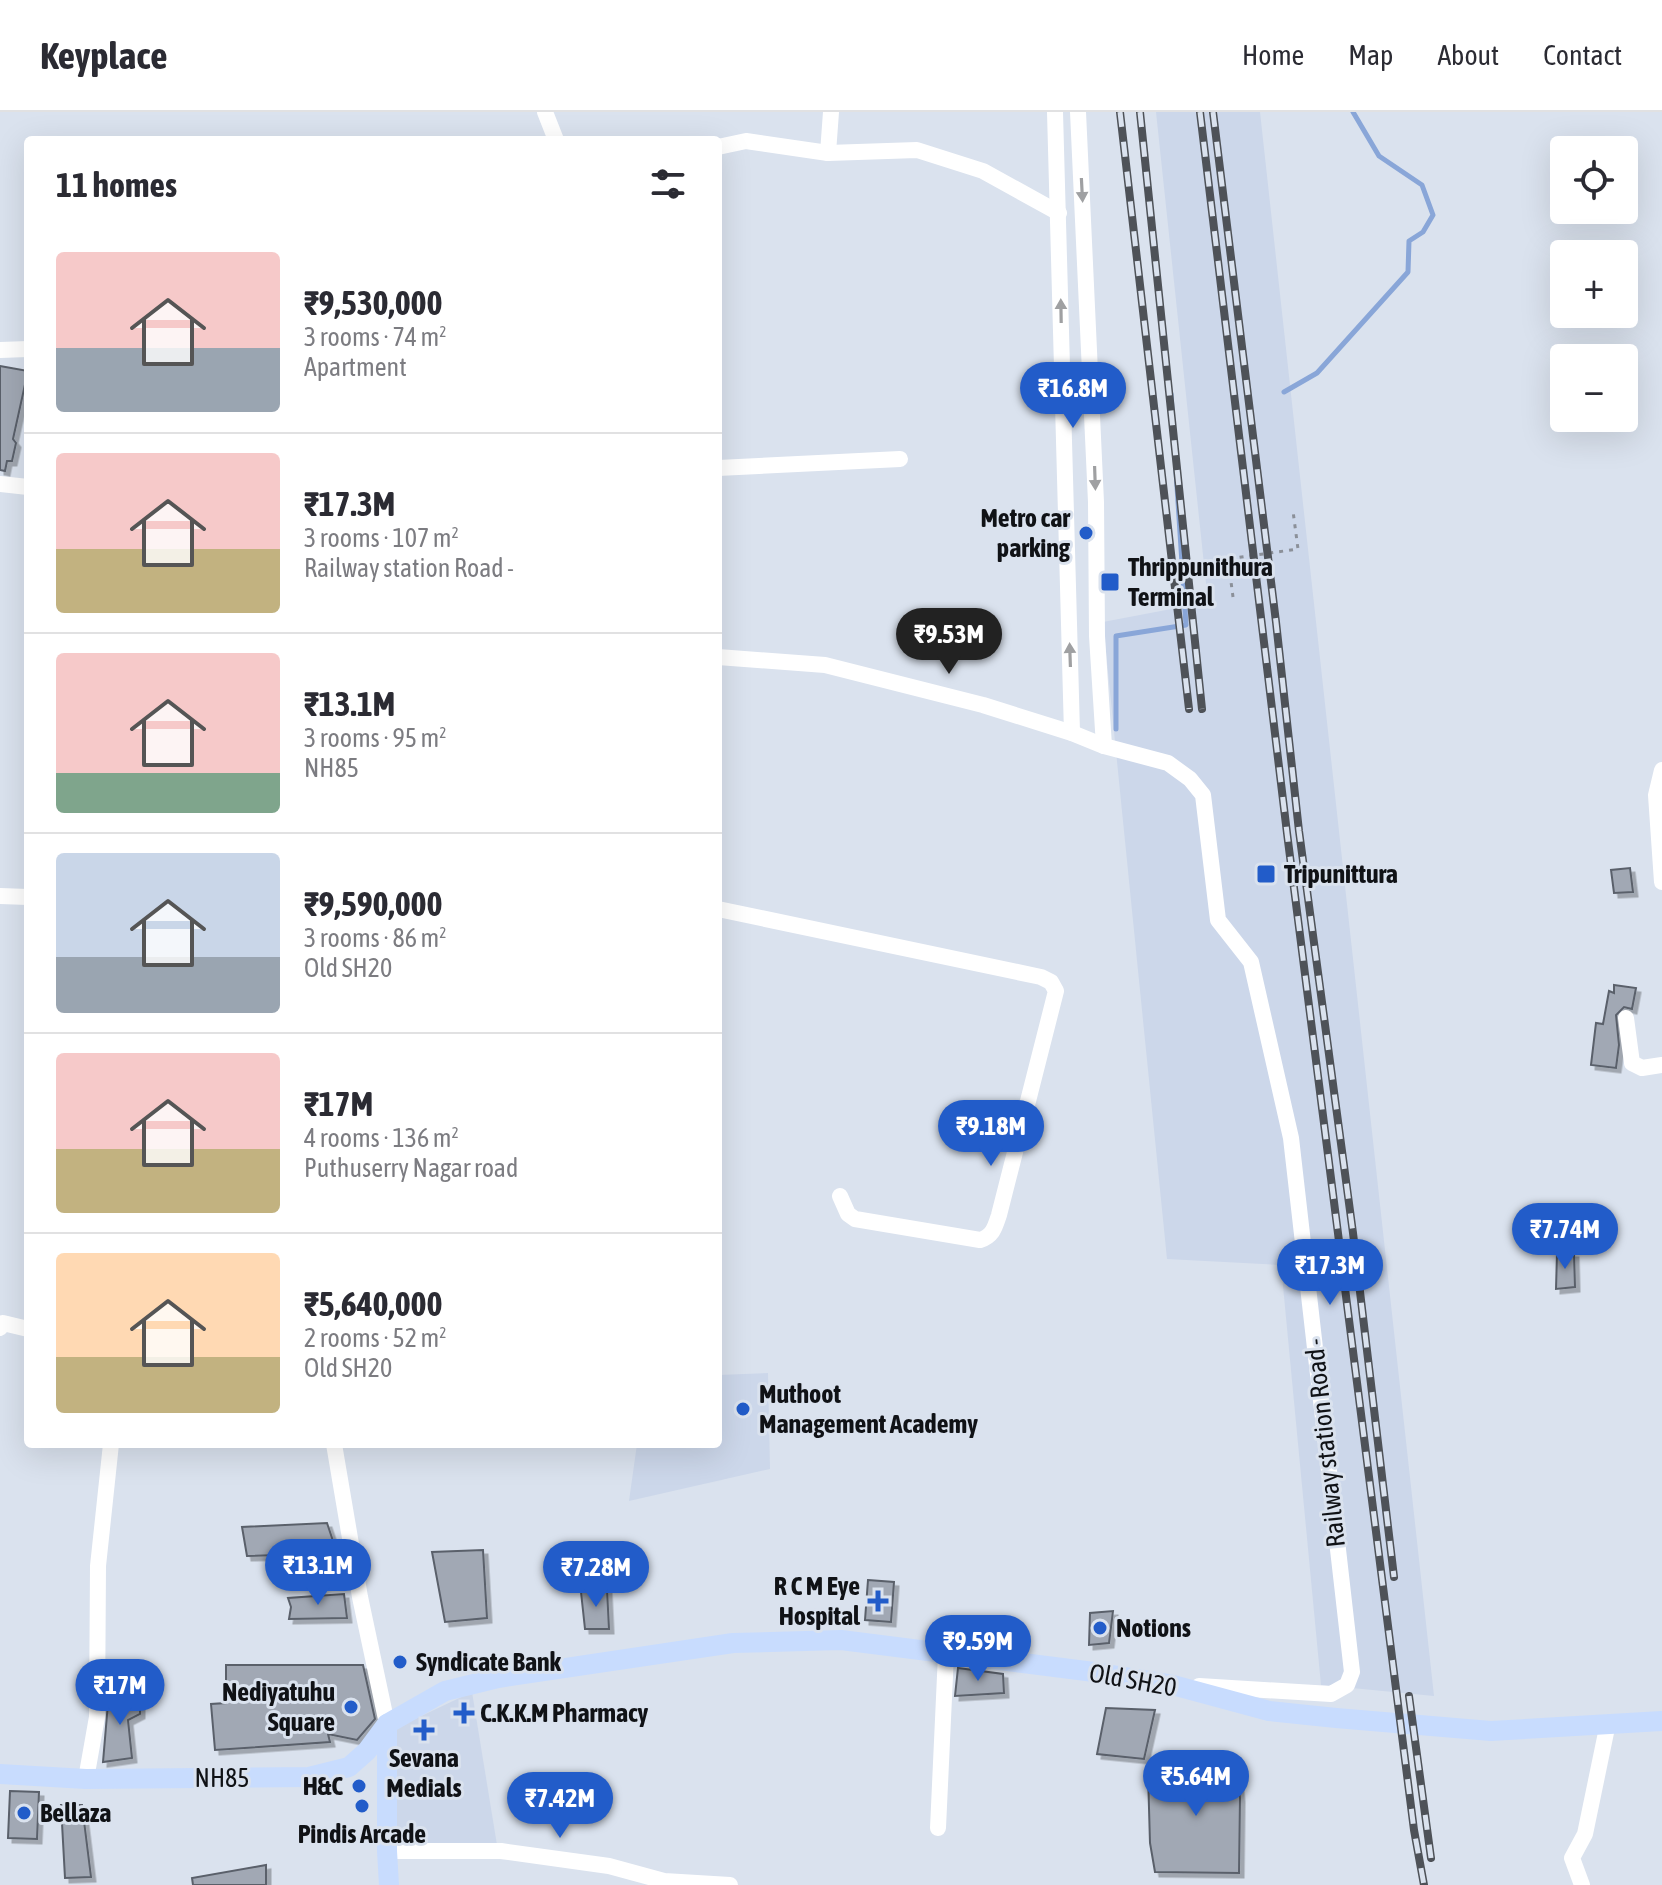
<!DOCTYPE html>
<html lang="en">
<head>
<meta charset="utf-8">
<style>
	:root { --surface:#fff; --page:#f2f2f3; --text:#2b2b33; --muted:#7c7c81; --line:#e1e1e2; --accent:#225cc9 }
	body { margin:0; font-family:"Asap Condensed",sans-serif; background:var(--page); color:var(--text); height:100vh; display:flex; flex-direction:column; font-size:30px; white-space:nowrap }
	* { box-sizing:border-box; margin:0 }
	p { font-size:26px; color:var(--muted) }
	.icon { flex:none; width:44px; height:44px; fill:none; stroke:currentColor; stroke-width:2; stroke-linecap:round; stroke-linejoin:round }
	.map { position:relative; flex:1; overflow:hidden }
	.details { position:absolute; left:24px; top:24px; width:698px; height:1312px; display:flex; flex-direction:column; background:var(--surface); border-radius:8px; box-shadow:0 8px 32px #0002 }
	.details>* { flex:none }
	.controls { position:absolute; left:1550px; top:24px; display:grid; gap:16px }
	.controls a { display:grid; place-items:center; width:88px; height:88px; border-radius:8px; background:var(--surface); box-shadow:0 8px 32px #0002; font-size:40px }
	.price { position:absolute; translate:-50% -68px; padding:0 18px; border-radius:28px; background:var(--accent); color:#fff; font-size:26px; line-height:52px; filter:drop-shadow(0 2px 4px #0008) }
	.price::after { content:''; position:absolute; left:50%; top:48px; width:24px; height:18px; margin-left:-12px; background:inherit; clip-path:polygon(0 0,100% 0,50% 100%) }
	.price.selected { background:#222; color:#fff }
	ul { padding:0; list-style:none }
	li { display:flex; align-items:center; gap:24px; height:200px; padding:0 32px }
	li+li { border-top:2px solid var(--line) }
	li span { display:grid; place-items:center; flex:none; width:224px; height:160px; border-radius:8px; color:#555 }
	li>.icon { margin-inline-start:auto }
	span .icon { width:96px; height:96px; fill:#fffc; stroke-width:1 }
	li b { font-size:34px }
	h2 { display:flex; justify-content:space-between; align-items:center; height:96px; padding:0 32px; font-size:34px }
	header { display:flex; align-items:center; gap:48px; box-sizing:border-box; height:112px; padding:0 40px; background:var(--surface); border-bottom:2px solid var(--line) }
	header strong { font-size:38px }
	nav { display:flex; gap:44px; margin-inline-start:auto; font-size:28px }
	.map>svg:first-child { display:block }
</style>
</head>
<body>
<header>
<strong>Keyplace</strong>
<nav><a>Home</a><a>Map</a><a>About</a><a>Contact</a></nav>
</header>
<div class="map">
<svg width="1662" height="1773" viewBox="0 0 1662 1773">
	<defs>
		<filter id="shadow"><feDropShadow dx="4.5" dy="4.5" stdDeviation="0" flood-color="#0004"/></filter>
	</defs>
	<rect width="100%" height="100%" fill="#dae2ee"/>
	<g fill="#ccd7ea">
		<path d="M 1156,0 L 1260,0 L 1434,1584 L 1321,1573 L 1281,1153 L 1167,1147 L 1103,510 L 1208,490 Z"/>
		<path d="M 768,1261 L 770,1357 L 629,1389 L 637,1332 L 718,1332 L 718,1263 Z"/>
		<path d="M 472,1580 L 497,1733 L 392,1731 L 396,1616 Z"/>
	</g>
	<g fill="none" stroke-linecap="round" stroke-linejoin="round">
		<g stroke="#89a6d8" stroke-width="5">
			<path d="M 1284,280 L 1317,261 L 1408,160 L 1409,129 L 1423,120 L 1433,103 L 1422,73 L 1379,44 L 1353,0"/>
			<path d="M 1116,617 L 1116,524 L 1186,513 L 1171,282"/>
		</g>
	</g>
	<g fill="#a1a8b4" stroke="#5a606b" stroke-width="2" filter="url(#shadow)">
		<path d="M 0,254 L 28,259 L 13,327 L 16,331 L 12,349 L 7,349 L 5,359 L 0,358 Z"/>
		<path d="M 1630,756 L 1633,780 L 1614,781 L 1611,758 Z"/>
		<path d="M 1614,873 L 1636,876 L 1632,897 L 1624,895 L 1616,903 L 1619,933 L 1616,956 L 1591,953 L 1596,911 L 1603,912 L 1609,879 L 1614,881 Z"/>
		<path d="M 1557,1141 L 1574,1141 L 1575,1175 L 1556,1177 Z"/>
		<path d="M 327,1411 L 337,1441 L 247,1444 L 242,1415 Z"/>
		<path d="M 483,1438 L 487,1506 L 445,1510 L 432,1440 Z"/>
		<path d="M 868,1468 L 894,1470 L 891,1510 L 865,1508 Z"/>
		<path d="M 607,1477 L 609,1517 L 585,1517 L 581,1480 Z"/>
		<path d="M 344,1482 L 347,1506 L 289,1507 L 291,1495 L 288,1486 Z"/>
		<path d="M 1113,1499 L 1109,1531 L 1089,1533 L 1090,1501 Z"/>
		<path d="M 226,1553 L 363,1553 L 375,1607 L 357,1628 L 328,1622 L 330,1630 L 215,1638 L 211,1592 L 226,1591 Z"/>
		<path d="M 958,1556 L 1003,1562 L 1004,1581 L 955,1584 Z"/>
		<path d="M 133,1582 L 140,1589 L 140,1602 L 128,1608 L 132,1646 L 103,1650 L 108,1591 L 115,1583 Z"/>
		<path d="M 1106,1596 L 1155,1598 L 1144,1647 L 1097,1642 Z"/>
		<path d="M 1236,1644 L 1240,1686 L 1239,1761 L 1155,1760 L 1150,1731 L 1148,1661 Z"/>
		<path d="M 10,1679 L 39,1680 L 37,1727 L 8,1726 Z"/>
		<path d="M 61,1693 L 82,1693 L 91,1765 L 65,1766 Z"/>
		<path d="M 266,1753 L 266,1773 L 193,1773 L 192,1766 Z"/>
	</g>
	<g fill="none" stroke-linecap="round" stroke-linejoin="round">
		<path stroke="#8b9099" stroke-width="3" stroke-dasharray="4 6" stroke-linecap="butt" d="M 1233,485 L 1228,447 L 1298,437 L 1293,399"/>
		<g stroke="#fff" stroke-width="16">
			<path d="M 545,0 L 556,28"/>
			<path d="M 1055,0 L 1072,621"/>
			<path d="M 1078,0 L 1096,390 L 1097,524 L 1104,634"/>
			<path d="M 718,35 L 746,29 L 828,41 L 917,38 L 983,59 L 1059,101"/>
			<path d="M 828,41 L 831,0"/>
			<path d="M 0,238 L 28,237"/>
			<path d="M 718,356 L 900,347"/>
			<path d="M 0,372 L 28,375"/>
			<path d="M 718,545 L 825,553 L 983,593 L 1072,621 L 1104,634 L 1168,651 L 1190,667 L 1203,683 L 1218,808 L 1251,850 L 1291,1026 L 1352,1560 L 1347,1573 L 1331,1582 L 1199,1574"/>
			<path d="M 1662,658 L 1656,683 L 1662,770"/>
			<path d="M 0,784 L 28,785"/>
			<path d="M 718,797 L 1041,865 L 1051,870 L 1056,879 L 999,1103 C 995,1115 993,1124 980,1128 L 855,1107 L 848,1102 L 840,1084"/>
			<path d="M 1626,906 L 1632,951 L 1642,956 L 1662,953"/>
			<path d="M 0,1216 L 3,1211 L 28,1217"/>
			<path d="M 334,1332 L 360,1485 L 387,1612"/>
			<path d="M 86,1667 L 97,1605 L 98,1454 L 111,1332"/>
			<path d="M 938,1716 L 946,1542"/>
			<path d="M 387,1739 L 501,1739 L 609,1754 L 664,1769 L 730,1773"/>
			<path d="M 1582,1773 L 1572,1746 L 1585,1722 L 1608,1611"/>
		</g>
		<g stroke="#c8dcfe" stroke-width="20">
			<path d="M 387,1612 L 387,1739 L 389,1773"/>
			<path d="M 0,1662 L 86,1667 L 309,1665 L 349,1655 L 367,1639 L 387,1612 L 445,1579 L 498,1566 L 733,1531 L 841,1528 L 1094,1560 L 1169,1572 L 1269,1599 L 1336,1606 L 1491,1619 L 1662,1609"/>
		</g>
		<defs>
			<g id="rail">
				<path d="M 1120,0 L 1189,597"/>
				<path d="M 1140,0 L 1202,597"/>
				<path d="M 1200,0 L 1287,721 L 1414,1718 L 1424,1773"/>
				<path d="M 1213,0 L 1276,510 L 1299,719 L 1353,1121 L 1394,1465"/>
				<path d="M 1409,1584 L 1431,1746"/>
			</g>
		</defs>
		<use href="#rail" stroke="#4e5258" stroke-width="8"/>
		<use href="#rail" stroke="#dae2ee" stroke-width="5" stroke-dasharray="15" stroke-linecap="butt"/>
	</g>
	<defs><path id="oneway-solid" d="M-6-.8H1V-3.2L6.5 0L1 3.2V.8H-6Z" transform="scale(2)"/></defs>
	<g fill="#9fa0a2">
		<use href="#oneway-solid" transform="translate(1082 78) rotate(87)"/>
		<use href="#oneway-solid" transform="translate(1061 199) rotate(-91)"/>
		<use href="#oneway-solid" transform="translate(1095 366) rotate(88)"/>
		<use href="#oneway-solid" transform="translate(1070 543) rotate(-92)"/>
	</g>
	<g fill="#225cc9" stroke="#dae2ee" stroke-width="3">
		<circle cx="1086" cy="421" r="8"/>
		<rect x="1100" y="460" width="20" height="20" rx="4"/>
		<rect x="1256" y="752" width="20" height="20" rx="4"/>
		<circle cx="743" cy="1297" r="8"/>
		<path d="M874 1477h8v8h8v8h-8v8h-8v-8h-8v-8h8z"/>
		<circle cx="1100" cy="1516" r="8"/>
		<circle cx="400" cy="1550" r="8"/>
		<circle cx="351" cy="1595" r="8"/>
		<path d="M460 1589h8v8h8v8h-8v8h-8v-8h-8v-8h8z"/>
		<path d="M420 1606h8v8h8v8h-8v8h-8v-8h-8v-8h8z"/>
		<circle cx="359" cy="1674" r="8"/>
		<circle cx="362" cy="1694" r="8"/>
		<circle cx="24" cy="1701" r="8"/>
	</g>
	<g text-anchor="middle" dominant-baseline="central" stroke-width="6" stroke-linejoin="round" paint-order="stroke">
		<g font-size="26" font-weight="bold" fill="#101216" stroke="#dae2ee" text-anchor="start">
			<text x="1070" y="406" text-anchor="end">Metro car<tspan x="1070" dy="30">parking</tspan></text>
			<text x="1128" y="455">Thrippunithura<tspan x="1128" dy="30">Terminal</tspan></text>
			<text x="1284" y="762">Tripunittura</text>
			<text x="759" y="1282">Muthoot<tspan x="759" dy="30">Management Academy</tspan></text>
			<text x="860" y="1474" text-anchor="end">R C M Eye<tspan x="860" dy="30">Hospital</tspan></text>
			<text x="1116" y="1516">Notions</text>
			<text x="416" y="1550">Syndicate Bank</text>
			<text x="335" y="1580" text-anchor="end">Nediyatuhu<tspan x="335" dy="30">Square</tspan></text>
			<text x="480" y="1601">C.K.K.M Pharmacy</text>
			<text x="424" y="1646" text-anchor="middle">Sevana<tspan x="424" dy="30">Medials</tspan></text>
			<text x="343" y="1674" text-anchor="end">H&amp;C</text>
			<text x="40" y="1701">Bellaza</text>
			<text x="362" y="1722" text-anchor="middle">Pindis Arcade</text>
		</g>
		<g font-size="26" fill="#101216" stroke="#dae2ee">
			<text transform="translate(1325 1331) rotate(-96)">Railway station Road -</text>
			<text transform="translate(1133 1568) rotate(10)">Old SH20</text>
			<text x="222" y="1666">NH85</text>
		</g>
	</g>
</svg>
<div class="controls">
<a><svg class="icon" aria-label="locate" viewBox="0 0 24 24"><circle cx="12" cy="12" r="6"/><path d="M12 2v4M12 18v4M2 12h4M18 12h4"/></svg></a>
<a>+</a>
<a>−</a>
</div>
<b class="price" style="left:1073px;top:318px">₹16.8M</b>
<b class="price selected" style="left:949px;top:564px">₹9.53M</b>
<b class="price" style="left:991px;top:1056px">₹9.18M</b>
<b class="price" style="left:1565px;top:1159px">₹7.74M</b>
<b class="price" style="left:1330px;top:1195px">₹17.3M</b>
<b class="price" style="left:318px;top:1495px">₹13.1M</b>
<b class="price" style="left:596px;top:1497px">₹7.28M</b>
<b class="price" style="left:978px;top:1571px">₹9.59M</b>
<b class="price" style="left:120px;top:1615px">₹17M</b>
<b class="price" style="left:1196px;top:1706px">₹5.64M</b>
<b class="price" style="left:560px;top:1728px">₹7.42M</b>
<section class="details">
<h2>11 homes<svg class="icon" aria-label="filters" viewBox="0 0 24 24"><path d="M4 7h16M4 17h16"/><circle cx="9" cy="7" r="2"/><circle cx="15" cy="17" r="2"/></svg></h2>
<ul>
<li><span style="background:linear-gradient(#f6c9c9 60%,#9aa5b1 0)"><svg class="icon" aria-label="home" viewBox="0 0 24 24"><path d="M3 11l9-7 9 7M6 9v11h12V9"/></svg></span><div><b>₹9,530,000</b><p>3 rooms · 74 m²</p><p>Apartment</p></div></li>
<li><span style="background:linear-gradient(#f6c9c9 60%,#c2b280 0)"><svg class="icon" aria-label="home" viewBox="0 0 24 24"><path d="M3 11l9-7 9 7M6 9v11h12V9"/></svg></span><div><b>₹17.3M</b><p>3 rooms · 107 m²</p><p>Railway station Road -</p></div></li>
<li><span style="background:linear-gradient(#f6c9c9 75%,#7fa58c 0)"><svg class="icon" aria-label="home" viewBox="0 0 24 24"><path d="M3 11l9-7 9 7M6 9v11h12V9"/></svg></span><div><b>₹13.1M</b><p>3 rooms · 95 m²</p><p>NH85</p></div></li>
<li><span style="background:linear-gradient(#c9d6e8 65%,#9aa5b1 0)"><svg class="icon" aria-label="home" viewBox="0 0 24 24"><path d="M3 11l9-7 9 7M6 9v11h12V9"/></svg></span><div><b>₹9,590,000</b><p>3 rooms · 86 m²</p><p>Old SH20</p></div></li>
<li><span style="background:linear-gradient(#f6c9c9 60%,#c2b280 0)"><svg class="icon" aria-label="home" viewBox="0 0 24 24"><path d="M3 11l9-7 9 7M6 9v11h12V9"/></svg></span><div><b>₹17M</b><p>4 rooms · 136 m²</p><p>Puthuserry Nagar road</p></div></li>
<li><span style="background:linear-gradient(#ffd9b3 65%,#c2b280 0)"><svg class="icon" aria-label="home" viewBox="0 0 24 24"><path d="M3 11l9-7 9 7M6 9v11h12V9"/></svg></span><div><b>₹5,640,000</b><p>2 rooms · 52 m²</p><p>Old SH20</p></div></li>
</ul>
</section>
</div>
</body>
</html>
